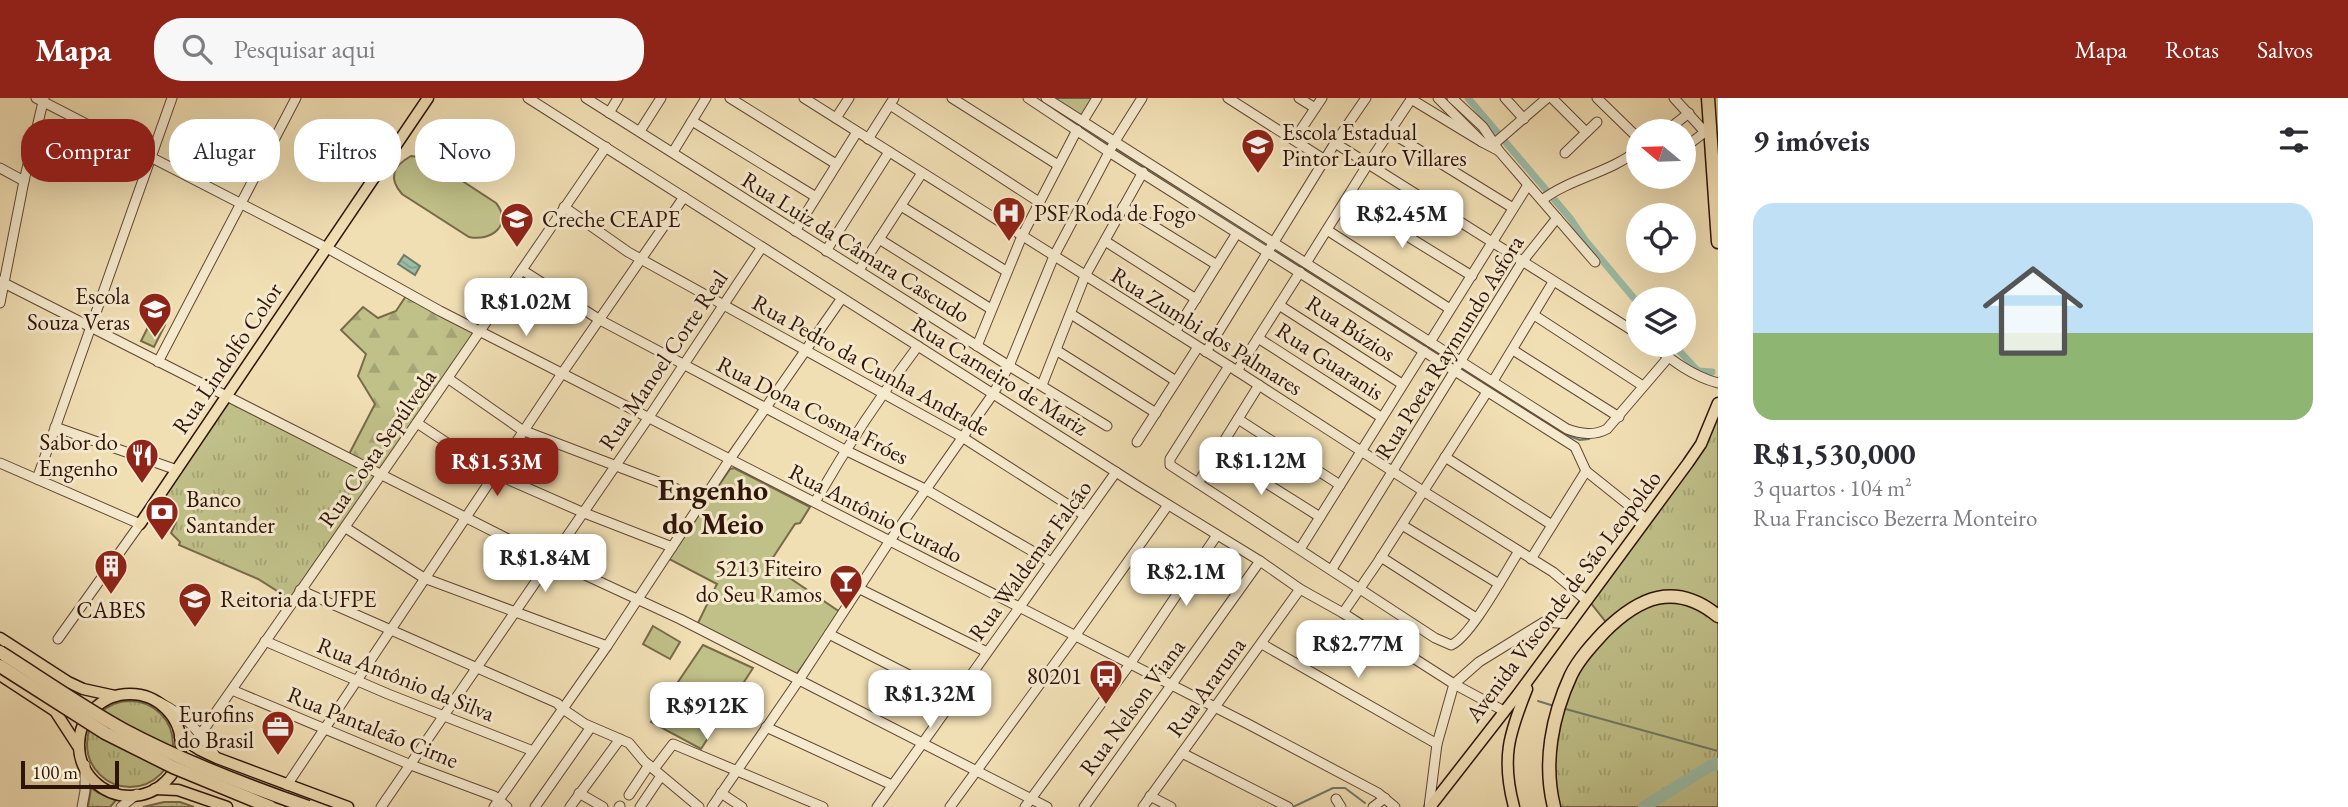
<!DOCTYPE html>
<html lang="pt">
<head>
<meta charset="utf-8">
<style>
	:root { --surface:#fff; --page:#f7f7f7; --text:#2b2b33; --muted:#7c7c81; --line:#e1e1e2; --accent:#8f2418 }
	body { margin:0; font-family:"EB Garamond",serif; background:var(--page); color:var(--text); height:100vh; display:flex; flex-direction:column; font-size:26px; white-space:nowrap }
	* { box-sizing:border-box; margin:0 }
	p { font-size:23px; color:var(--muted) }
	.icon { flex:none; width:38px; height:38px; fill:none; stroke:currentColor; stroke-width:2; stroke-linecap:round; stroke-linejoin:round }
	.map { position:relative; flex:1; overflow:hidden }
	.sheet { display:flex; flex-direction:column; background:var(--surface); width:630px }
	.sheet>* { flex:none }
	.guide { position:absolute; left:21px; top:21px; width:665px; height:63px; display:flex; gap:14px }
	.needle { width:46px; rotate:289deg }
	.controls { position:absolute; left:1626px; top:21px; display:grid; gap:14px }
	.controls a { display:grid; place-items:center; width:70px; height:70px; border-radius:50%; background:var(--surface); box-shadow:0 7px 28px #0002; font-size:35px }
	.scale { position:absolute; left:21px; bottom:18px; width:98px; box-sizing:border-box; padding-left:7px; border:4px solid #2f1409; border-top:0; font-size:19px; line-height:24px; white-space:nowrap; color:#2f1409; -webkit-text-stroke:5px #f6eace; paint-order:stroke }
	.price { position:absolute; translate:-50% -60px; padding:0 16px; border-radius:14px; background:#fff; color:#222; font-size:23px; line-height:46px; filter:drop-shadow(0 2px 4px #0008) }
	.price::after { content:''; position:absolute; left:50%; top:42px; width:21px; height:16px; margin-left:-10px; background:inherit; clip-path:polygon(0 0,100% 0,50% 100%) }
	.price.selected { background:var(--accent); color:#fff }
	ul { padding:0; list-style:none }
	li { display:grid; align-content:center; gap:14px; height:371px; padding:0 35px }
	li+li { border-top:2px solid var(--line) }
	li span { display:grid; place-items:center; height:217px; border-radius:21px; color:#555 }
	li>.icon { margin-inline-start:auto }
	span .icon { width:126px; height:126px; fill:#fffc; stroke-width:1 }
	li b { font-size:30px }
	h2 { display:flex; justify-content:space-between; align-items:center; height:84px; padding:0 35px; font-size:30px }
	.pill { padding:0 24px; border-radius:28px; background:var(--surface); box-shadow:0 7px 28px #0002; font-size:24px; line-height:63px }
	.pill.selected { background:var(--accent); color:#fff }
	header { display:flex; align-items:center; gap:42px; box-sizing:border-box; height:98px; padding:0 35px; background:var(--accent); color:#fff }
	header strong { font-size:33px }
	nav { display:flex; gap:38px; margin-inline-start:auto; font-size:24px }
	.search { width:490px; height:63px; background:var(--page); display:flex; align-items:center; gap:18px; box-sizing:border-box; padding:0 24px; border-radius:28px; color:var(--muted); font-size:26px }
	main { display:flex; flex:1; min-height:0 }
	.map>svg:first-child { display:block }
</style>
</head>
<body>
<header>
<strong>Mapa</strong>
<div class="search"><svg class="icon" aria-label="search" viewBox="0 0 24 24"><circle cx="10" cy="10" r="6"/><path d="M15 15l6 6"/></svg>Pesquisar aqui</div>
<nav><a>Mapa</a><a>Rotas</a><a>Salvos</a></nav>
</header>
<main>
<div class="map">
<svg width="1718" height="709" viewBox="0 0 1718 709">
	<defs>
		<pattern id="grass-tufts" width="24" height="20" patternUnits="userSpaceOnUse" patternTransform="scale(1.75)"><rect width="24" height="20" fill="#c0c089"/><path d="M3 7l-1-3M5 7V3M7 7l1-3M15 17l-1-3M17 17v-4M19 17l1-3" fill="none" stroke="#a5a475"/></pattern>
		<pattern id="forest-firs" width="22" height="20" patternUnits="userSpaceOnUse" patternTransform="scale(1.75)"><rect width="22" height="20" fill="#c0c089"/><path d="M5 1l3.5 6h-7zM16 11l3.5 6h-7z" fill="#a5a475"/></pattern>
		<pattern id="water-waves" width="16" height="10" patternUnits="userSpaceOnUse" patternTransform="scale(1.75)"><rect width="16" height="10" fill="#9cbda7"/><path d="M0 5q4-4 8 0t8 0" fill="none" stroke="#87a28e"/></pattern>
	</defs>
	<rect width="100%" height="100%" fill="#f1dfb4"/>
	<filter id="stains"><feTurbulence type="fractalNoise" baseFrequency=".00286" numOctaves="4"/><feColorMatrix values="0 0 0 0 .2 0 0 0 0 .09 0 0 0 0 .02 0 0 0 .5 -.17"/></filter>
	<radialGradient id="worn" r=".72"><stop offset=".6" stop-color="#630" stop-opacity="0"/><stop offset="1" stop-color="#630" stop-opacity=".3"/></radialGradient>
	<g fill="url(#grass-tufts)" stroke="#786a49" stroke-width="2">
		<path d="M 223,300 L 381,377 L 293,503 L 258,481 L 179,447 L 180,444 L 171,435 L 176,424 L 148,409 Z"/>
		<path d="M 1718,302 L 1718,709 L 1548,709 L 1544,681 L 1563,599 L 1609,528 L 1590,504 L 1689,365 Z"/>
		<circle cx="130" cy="646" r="43"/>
		<path d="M 91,690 L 99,695 L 118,700 L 110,709 L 88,709 Z"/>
		<path d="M 164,704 L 180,704 L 194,709 L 143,709 Z"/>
	</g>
	<path fill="url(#forest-firs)" stroke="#786a49" stroke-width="2" d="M 408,195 L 480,234 L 381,377 L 347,360 L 375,306 L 358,278 L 366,256 L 341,232 L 363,209 L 378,220 L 396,213 Z"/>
	<g fill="#c0c089" stroke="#786a49" stroke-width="2">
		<path d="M 1052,0 L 1094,0 L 1082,19 Z"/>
		<path d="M 411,58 L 427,60 L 496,105 C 513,126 492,144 469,139 L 402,96 C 388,80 393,68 411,58 Z"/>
		<path d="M 152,221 L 165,227 L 154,249 L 141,243 Z"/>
		<path d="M 734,370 L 810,409 L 800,425 L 795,426 L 772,461 L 778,472 L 840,514 L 796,577 L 696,529 L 717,486 L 669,461 L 730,371 Z"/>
		<path d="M 653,528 L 680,544 L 670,561 L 643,546 Z"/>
		<path d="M 703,547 L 753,570 L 701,651 L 651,624 Z"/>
	</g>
	<path fill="url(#water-waves)" stroke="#707968" stroke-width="2" d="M 404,157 L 420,168 L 415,177 L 398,166 Z"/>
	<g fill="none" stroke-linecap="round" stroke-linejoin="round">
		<g stroke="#707968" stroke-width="2">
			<path d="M 1056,14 L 1107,46"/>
			<path d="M 1116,51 L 1266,146"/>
			<path d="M 1276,153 L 1454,265"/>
			<path d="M 1694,270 L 1695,270"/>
			<path d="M 1463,271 L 1569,338 L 1580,342 L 1589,341"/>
			<path d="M 1538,603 L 1554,608"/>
			<path d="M 1562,610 L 1718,653"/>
			<path d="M 1293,709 L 1333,690 L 1345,690 L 1365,705"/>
		</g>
		<g stroke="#9cbda7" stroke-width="7">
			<path d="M 1468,0 L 1570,120 L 1585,142 L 1638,205"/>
			<path d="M 1674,247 L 1695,270 L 1699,273 L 1712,274"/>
		</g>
		<path stroke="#9cbda7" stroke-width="12" d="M 1644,709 L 1710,668 L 1718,666"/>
		<defs>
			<g id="minor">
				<path d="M 36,0 L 327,150 L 440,213 L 1248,626 L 1378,695 L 1395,709"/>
				<path d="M 528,0 L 1141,390 L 1260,463 L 1300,491 L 1343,515 L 1454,586 L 1504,613"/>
				<path d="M 586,0 L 1009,268 L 1107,328"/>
				<path d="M 730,0 L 836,66"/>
				<path d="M 804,0 L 1237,273 L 1423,393 L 1553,474 L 1586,502"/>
				<path d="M 952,0 L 1058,67"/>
				<path d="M 1028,0 L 1109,54 L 1575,349 L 1586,373"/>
				<path d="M 1046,0 L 1567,331 C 1581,336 1594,338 1607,331 L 1667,261"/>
				<path d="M 1228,0 L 1325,62"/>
				<path d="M 1299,0 L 1315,10"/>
				<path d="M 1438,0 L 1482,44 L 1499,53"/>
				<path d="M 1452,0 L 1483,29 L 1499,53 L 1595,164"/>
				<path d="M 1505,0 L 1524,21"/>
				<path d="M 1552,0 L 1586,34"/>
				<path d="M 1597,0 L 1638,40"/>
				<path d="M 1674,0 L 1705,34 L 1710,32"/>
				<path d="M 1411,1 L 1482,44"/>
				<path d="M 890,7 L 1039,104"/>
				<path d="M 609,15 L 618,0"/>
				<path d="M 836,20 L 849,0"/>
				<path d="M 692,23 L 816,99"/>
				<path d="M 1083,23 L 1097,0"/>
				<path d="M 640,33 L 661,0"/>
				<path d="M 1666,33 L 1689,15"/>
				<path d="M 1390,34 L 1513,110"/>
				<path d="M 868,41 L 894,0"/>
				<path d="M 1294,42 L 1322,0"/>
				<path d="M 1335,45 L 1638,236"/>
				<path d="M 1495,45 L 1547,0"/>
				<path d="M 1684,50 L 1705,34"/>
				<path d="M 673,54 L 706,0"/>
				<path d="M 1565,55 L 1597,24"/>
				<path d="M 0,70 L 24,83"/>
				<path d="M 1347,101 L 1472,178"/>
				<path d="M 1542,102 C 1571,80 1609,75 1638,52"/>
				<path d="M 901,108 L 1006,173"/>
				<path d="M 564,109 L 628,154 L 962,339 L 1084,417"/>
				<path d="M 1123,109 L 1217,167"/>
				<path d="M 1327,132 L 1450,211"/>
				<path d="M 795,133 L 857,34"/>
				<path d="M 879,141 L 991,211"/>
				<path d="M 1105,143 L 1196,201"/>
				<path d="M 826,153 L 889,54"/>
				<path d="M 1306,165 L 1368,66 L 1412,0"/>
				<path d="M 522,172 L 600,222 L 845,352 L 925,391 L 1051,464"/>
				<path d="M 859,172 L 922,75"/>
				<path d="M 0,183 L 518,446 L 680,521 L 1047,709"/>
				<path d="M 0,205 L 24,83 L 44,0"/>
				<path d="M 1279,207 L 1402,286"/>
				<path d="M 1071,216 L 1176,283"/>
				<path d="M 1534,217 L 1643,288"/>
				<path d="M 1175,234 L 1237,135"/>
				<path d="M 1258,240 L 1381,319"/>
				<path d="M 1430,244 L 1528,87"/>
				<path d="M 1653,247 C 1673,263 1692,278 1718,285"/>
				<path d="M 977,248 L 1022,138 L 1077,32"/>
				<path d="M 1056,252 L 1156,315"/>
				<path d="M 1513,252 L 1619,319"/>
				<path d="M 1206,254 L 1335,45 L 1366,0"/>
				<path d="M 158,264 L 296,0"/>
				<path d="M 1229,268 L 1170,361 L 1170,367 L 1435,540 L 1451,547 C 1470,540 1506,473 1519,453"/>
				<path d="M 1237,273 L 1300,174"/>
				<path d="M 449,281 L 522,332 L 703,401"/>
				<path d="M 1493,283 L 1553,184"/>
				<path d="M 1042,287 L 1085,178 L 1143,74"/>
				<path d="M 1238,321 L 1340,387"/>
				<path d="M 417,325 L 491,374 L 582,414 L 672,449"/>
				<path d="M 55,329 L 177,372"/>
				<path d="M 1137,344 L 1198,249"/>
				<path d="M 1217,354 L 1320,419"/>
				<path d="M 1445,359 L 1552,427"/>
				<path d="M 0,365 L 140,426 L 58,541"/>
				<path d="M 1586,373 L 1646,421"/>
				<path d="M 37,381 L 172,0"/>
				<path d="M 1198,385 L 1259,287"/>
				<path d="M 815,404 C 846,350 880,298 918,248"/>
				<path d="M 1402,427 L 1499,486"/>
				<path d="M 346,430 L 424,480 L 607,548"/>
				<path d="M 1300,451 L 1424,253"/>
				<path d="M 1381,459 L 1476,520"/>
				<path d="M 1531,461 L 1586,373"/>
				<path d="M 1332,471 L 1522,164 L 1557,120"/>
				<path d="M 860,491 L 987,554"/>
				<path d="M 300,492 L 557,605 L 563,611 L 585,626 L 629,645 L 644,663 L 699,709"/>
				<path d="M 1343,515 L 1378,464 L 1487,294"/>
				<path d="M 829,536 L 954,600"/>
				<path d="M 265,543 L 388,596 L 533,653"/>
				<path d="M 1262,546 L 1437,646"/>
				<path d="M 232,592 L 411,667 L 494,698 L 507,709"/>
				<path d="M 159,604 C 189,620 197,631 216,659"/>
				<path d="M 766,629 L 892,687"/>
				<path d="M 200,637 C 337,442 472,245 606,49"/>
				<path d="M 1182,655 L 1288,709"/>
				<path d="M 654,671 L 673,646 L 823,709"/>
				<path d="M 287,687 L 563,274 L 684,99"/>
				<path d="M 579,695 L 603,709"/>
				<path d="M 721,695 L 742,709"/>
				<path d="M 629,697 L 649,667"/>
				<path d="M 1150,698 L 1171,709"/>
				<path d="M 1336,701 L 1341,709"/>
				<path d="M 82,709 L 85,693 L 85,667"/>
				<path d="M 121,709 L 137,696"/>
				<path d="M 381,709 L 649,319 L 762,149"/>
				<path d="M 494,709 L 607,548 L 730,361 L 842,200"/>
				<path d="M 535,709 L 591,629"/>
				<path d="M 570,709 L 620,641"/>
				<path d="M 619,709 L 620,708"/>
				<path d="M 640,709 L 661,678"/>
				<path d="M 712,709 L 799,582 L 889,444 L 993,296 L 1009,268 L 1054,158 L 1115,43 L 1142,0"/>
				<path d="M 877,709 L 1116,374"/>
				<path d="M 950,709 L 1075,538 L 1168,407"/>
				<path d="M 1025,709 L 1130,566 L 1217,437"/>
				<path d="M 1084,709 L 1260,463"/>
				<path d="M 1143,709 L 1300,491"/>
				<path d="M 1373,709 L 1385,700"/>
				<path d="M 1429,709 L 1437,646 L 1454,586 L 1479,564 L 1544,524 L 1570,526"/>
			</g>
			<g id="major">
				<path d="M 140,426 L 428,0"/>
				<path d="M 0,540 L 68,584 L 83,591 L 115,598"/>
				<path d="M 0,577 L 55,613 L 79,650"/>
				<circle cx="130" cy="647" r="51"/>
				<path d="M 180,639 L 200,652 L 217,660 L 348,709"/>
				<path d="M 155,691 L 178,692 L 227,709"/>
				<path d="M 1430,709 L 1518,596 L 1688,365 L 1701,346 L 1718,305"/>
				<path d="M 1514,709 C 1501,660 1509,636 1527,591"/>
			</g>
			<g id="highway">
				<path d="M 1708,0 L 1718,144"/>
				<path d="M 1554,709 C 1543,665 1552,618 1571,577 C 1579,561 1592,547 1604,534 C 1639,499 1675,483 1718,518"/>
			</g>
		</defs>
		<use href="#minor" stroke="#604734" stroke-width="11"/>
		<use href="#major" stroke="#2f1409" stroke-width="13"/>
		<use href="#highway" stroke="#2f1409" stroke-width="15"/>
		<use href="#minor" stroke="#f6eace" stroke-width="9"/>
		<use href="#major" stroke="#f1dfb4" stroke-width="10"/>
		<use href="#highway" stroke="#f1dfb4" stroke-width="12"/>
		<defs>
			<g id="highway-bridge">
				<path d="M 0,554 C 41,580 81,608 124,632 C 182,663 245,687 308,709"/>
				<path d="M 0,568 L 105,635 L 173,669 L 270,709"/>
			</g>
		</defs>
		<use href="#highway-bridge" stroke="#2f1409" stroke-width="15" stroke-linecap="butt"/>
		<use href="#highway-bridge" stroke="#f1dfb4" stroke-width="12"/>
	</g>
	<defs>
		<symbol id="school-pin" viewBox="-11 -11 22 30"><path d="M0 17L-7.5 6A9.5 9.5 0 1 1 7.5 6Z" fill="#8f2418" stroke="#f6eace"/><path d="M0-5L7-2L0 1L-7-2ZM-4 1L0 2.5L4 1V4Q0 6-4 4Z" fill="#fff"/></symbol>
		<symbol id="hospital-pin" viewBox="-11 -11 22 30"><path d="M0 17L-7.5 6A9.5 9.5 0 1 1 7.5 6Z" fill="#8f2418" stroke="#f6eace"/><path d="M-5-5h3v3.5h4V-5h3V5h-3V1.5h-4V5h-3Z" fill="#fff"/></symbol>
		<symbol id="restaurant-pin" viewBox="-11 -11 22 30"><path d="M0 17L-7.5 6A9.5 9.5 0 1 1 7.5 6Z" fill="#8f2418" stroke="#f6eace"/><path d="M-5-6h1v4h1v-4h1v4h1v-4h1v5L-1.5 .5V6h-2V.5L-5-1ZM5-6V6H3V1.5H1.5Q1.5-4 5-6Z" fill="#fff"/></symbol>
		<symbol id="bank-pin" viewBox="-11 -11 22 30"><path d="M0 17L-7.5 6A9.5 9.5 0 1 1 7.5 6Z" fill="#8f2418" stroke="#f6eace"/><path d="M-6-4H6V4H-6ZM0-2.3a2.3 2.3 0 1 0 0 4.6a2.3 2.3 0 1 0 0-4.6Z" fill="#fff"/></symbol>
		<symbol id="building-pin" viewBox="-11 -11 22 30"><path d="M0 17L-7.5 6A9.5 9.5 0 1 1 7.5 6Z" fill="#8f2418" stroke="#f6eace"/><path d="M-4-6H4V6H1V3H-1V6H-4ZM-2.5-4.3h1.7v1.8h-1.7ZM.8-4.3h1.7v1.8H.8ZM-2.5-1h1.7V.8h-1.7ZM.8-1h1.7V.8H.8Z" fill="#fff"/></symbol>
		<symbol id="bar-pin" viewBox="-11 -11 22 30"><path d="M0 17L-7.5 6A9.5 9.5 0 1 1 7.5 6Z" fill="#8f2418" stroke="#f6eace"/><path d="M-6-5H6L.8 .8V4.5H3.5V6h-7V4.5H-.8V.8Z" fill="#fff"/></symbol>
		<symbol id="university-pin" viewBox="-11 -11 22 30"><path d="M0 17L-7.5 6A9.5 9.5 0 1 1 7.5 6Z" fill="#8f2418" stroke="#f6eace"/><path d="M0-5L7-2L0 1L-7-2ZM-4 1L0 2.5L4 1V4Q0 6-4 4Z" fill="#fff"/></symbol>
		<symbol id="bus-pin" viewBox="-11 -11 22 30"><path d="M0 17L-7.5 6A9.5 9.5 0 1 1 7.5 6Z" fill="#8f2418" stroke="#f6eace"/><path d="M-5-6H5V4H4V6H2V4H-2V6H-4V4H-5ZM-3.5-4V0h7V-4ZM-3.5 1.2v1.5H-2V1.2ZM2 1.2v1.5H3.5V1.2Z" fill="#fff"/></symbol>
		<symbol id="office-pin" viewBox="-11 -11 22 30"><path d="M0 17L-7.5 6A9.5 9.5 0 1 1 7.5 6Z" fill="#8f2418" stroke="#f6eace"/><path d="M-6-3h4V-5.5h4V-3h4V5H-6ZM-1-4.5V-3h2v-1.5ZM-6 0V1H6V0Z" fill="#fff"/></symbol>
	</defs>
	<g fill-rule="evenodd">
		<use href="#school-pin" x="1239" y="28" width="38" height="52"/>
		<use href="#hospital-pin" x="990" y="96" width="38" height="52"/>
		<use href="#school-pin" x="498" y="102" width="38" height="52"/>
		<use href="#school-pin" x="136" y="192" width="38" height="52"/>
		<use href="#restaurant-pin" x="123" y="338" width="38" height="52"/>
		<use href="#bank-pin" x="143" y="395" width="38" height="52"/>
		<use href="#building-pin" x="92" y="449" width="38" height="52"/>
		<use href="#bar-pin" x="827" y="464" width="38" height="52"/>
		<use href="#university-pin" x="176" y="482" width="38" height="52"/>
		<use href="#bus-pin" x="1087" y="559" width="38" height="52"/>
		<use href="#office-pin" x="259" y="610" width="38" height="52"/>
	</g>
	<g text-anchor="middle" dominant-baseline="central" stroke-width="6" stroke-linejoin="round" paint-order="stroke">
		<g font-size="23" fill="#2f1409" stroke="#f6eace" text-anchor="start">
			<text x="1282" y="34">Escola Estadual<tspan x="1282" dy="26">Pintor Lauro Villares</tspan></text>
			<text x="1034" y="115">PSF Roda de Fogo</text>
			<text x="542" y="121">Creche CEAPE</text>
			<text x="130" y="198" text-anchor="end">Escola<tspan x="130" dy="26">Souza Veras</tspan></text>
			<text x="118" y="344" text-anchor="end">Sabor do<tspan x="118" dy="26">Engenho</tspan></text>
			<text x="186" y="401">Banco<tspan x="186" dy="26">Santander</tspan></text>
			<text x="822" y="470" text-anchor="end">5213 Fiteiro<tspan x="822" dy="26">do Seu Ramos</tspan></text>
			<text x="220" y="501">Reitoria da UFPE</text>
			<text x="111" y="512" text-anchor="middle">CABES</text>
			<text x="1082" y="578" text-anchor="end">80201</text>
			<text x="254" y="616" text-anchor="end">Eurofins<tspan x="254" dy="26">do Brasil</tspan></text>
		</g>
		<g font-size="23" fill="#2f1409" stroke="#f6eace">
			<text transform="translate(856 149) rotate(32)">Rua Luiz da Câmara Cascudo</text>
			<text transform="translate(1351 230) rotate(33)">Rua Búzios</text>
			<text transform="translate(1207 233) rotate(32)">Rua Zumbi dos Palmares</text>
			<text transform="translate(1449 249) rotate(-58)">Rua Poeta Raymundo Asfora</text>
			<text transform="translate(227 260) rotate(-56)">Rua Lindolfo Color</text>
			<text transform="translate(663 262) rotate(-56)">Rua Manoel Corte Real</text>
			<text transform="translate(1330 263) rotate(33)">Rua Guaranis</text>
			<text transform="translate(871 267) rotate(29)">Rua Pedro da Cunha Andrade</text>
			<text transform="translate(1000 278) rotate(32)">Rua Carneiro de Mariz</text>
			<text transform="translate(813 312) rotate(27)">Rua Dona Cosma Fróes</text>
			<text transform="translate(377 350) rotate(-55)">Rua Costa Sepúlveda</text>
			<text transform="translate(876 415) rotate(27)">Rua Antônio Curado</text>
			<text transform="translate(1030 462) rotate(-54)">Rua Waldemar Falcão</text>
			<text transform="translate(1563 498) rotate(-53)">Avenida Visconde de São Leopoldo</text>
			<text transform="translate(406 581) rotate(22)">Rua Antônio da Silva</text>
			<text transform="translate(1206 589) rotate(-54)">Rua Araruna</text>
			<text transform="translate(1132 609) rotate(-54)">Rua Nelson Viana</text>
			<text transform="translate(373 629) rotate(22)">Rua Pantaleão Cirne</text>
		</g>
		<g font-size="30" font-weight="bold" fill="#2f1409" stroke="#f6eace">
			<text x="713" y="391">Engenho<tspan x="713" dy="34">do Meio</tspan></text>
		</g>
	</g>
	<rect width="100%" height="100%" filter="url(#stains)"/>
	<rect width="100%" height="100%" fill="url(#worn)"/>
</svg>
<div class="controls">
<a><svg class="needle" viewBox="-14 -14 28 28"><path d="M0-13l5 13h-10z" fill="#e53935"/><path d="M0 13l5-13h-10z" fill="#7c7c81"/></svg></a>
<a><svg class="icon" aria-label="locate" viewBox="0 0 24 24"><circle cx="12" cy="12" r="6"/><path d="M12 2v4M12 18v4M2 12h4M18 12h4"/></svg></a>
<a><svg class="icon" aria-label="layers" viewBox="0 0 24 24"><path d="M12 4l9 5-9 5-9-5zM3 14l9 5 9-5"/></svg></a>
</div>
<div class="scale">100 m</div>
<b class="price" style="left:1402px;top:152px">R$2.45M</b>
<b class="price" style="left:526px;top:240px">R$1.02M</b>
<b class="price" style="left:1261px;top:399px">R$1.12M</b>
<b class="price selected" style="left:497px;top:400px">R$1.53M</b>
<b class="price" style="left:545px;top:496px">R$1.84M</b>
<b class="price" style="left:1186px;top:510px">R$2.1M</b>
<b class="price" style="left:1358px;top:582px">R$2.77M</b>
<b class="price" style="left:930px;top:632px">R$1.32M</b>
<b class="price" style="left:707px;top:644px">R$912K</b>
<div class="guide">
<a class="pill selected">Comprar</a>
<a class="pill">Alugar</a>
<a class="pill">Filtros</a>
<a class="pill">Novo</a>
</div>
</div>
<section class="sheet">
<h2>9 imóveis<svg class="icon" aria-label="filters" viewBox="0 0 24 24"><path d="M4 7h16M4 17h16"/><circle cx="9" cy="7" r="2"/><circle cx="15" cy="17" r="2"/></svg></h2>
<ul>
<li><span style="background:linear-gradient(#bfe0f5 60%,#8fb573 0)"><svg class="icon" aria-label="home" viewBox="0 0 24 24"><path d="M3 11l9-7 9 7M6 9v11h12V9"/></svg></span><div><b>R$1,530,000</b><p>3 quartos · 104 m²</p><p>Rua Francisco Bezerra Monteiro</p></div></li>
</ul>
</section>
</main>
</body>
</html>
